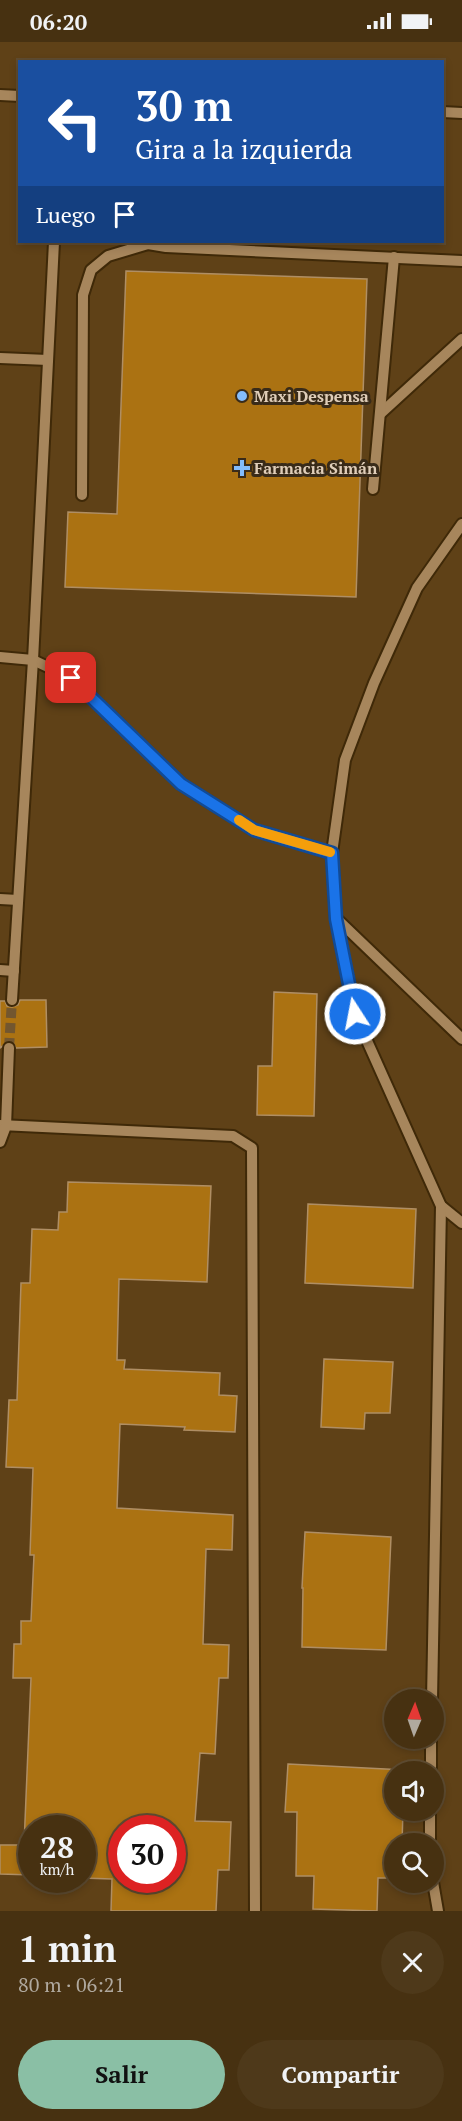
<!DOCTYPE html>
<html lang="es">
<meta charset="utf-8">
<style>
body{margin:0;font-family:"PT Serif",serif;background:#4e391a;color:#f1f3f6;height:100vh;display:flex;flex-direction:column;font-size:22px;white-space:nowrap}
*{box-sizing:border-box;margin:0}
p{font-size:20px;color:#b0a99f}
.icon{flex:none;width:33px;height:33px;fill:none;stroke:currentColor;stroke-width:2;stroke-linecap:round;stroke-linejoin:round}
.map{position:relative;height:1869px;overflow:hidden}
.panel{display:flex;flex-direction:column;background:#473111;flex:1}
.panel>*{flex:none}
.banner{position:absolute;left:18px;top:18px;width:426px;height:183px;border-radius:0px;box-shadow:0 3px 9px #0003,0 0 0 2px #5f4c31;background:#1a4fa0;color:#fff;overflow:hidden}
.needle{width:39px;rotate:2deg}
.controls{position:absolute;left:384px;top:1647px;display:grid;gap:12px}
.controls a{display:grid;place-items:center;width:60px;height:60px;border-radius:50%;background:#473111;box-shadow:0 3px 9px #0003,0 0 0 2px #5f4c31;font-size:30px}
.speed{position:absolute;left:18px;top:1773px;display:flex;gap:12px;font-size:30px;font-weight:700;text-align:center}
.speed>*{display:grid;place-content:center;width:78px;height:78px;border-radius:50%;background:#473111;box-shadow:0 3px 9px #0003,0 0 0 2px #5f4c31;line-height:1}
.speed small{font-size:15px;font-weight:400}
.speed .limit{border:9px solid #d22;background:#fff;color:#111}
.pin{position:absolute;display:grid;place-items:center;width:51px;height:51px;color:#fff;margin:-26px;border-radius:12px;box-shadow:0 3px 9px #0006}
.me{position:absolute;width:66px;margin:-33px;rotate:349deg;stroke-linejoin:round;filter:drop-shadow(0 0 4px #0008)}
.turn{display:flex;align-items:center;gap:21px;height:126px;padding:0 18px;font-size:27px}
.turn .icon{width:78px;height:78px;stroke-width:2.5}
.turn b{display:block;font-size:42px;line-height:51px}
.then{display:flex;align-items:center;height:57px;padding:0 18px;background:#0003;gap:12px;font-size:22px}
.round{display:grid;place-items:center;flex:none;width:63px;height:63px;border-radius:32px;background:#4e391a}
.summary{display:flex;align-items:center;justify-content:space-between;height:102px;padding:0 18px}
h1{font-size:36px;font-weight:600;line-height:45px}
.primary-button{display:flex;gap:12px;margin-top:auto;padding:12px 18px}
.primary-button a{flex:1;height:69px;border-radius:36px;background:#8abfa5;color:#111;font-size:24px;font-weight:600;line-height:69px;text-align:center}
.primary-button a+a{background:#4e391a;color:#f1f3f6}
.status{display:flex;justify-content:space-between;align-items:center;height:42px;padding:0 30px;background:#473111;direction:ltr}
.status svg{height:16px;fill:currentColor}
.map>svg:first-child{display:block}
.building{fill:#ab7212;stroke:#af8e64;stroke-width:1.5;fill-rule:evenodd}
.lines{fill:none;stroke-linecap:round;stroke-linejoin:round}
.minor-tunnel{stroke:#72562f;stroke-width:10;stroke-dasharray:10 5;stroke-linecap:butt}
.minor-casing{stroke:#3f2908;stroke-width:14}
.minor{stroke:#a7865c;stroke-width:10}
.route-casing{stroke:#114b97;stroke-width:15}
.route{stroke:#1a73e8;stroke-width:10}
.slow{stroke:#f59e0b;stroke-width:10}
.poi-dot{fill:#84bcfb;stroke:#392b19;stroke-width:2}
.labels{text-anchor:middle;stroke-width:6;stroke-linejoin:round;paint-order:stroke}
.poi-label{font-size:16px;font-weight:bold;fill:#e0ceb9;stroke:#392b19;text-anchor:start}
</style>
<div class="status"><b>06:20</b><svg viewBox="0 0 49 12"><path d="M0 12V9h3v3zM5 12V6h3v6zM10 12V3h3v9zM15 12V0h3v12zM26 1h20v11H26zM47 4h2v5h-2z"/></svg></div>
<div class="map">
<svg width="462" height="1869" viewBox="0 0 462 1869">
<rect width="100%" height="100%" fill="#5f4117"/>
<g class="building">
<path d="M 126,229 L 367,237 L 356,555 L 65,545 L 68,470 L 117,472 Z"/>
<path d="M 274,950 L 317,952 L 314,1074 L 257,1073 L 258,1024 L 272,1024 Z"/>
<path d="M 20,958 L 46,958 L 47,1005 L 16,1006 L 13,1000 L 9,999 L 0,1006 L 0,959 L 5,959 L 7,964 L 12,965 L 18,963 Z"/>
<path d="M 68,1140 L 211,1144 L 207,1240 L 119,1237 L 117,1318 L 125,1318 L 124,1327 L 220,1331 L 219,1353 L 237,1354 L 235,1390 L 184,1388 L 185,1385 L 120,1382 L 117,1466 L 233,1473 L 232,1508 L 206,1507 L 203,1602 L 229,1603 L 228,1636 L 219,1636 L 215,1712 L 200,1711 L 195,1779 L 231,1780 L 229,1828 L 218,1828 L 216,1869 L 111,1869 L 112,1837 L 82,1836 L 82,1786 L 32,1786 L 32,1833 L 0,1832 L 0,1803 L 24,1803 L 31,1636 L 13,1636 L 14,1602 L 21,1602 L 21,1579 L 31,1579 L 34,1513 L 30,1513 L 33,1426 L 6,1425 L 9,1358 L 17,1358 L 21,1241 L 30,1241 L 32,1187 L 58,1188 L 59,1170 L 67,1170 ZM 122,1786 L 172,1786 L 172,1838 L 122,1838 Z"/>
<path d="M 308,1162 L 416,1167 L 413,1246 L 305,1241 Z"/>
<path d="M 324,1317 L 393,1320 L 390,1371 L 365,1371 L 364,1387 L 321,1385 Z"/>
<path d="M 305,1490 L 391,1495 L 386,1608 L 302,1605 L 303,1546 L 302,1546 Z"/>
<path d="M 288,1722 L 405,1728 L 394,1730 L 394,1768 L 403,1768 L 402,1802 L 394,1802 L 394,1836 L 378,1836 L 377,1869 L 313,1867 L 314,1834 L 296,1834 L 297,1770 L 285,1770 Z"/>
</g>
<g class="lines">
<path class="minor-tunnel" d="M 9,1006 L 12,958"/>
<g class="minor-casing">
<g id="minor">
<path d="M 0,53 L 20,54"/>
<path d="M 442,70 L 462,71"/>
<path d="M 147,200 L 148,202 L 166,205 L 462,219"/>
<path d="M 0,316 L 48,318"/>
<path d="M 380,372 L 462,297"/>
<path d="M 373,447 L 394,215"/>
<path d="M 82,453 L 83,253 L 91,228 L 108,214 L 148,202"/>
<path d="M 0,615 L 33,618 L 71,636 L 181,742 L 254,788 L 332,811"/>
<path d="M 0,857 L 18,858"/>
<path d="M 337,877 L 462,997"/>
<path d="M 0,928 L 14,929"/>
<path d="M 12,958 L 33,618 L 54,200"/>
<path d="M 0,1083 L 233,1094 L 252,1106 L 255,1869"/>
<path d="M 0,1100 L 6,1084 L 9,1006"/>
<path d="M 441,1164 L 462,1181"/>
<path d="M 432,1658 L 441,1164 L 355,972 L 336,877 L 332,811 L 345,718 L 374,641 L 417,546 L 462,482"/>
<path d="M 431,1730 L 431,1696"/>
<path d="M 430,1768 L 430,1802"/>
<path d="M 433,1840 L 438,1869"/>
</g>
</g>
<use href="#minor" class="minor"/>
</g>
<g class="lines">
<g class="route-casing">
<path id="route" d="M 71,636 L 181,742 L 254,788 L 332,811 L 336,877 L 355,972"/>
</g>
<use href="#route" class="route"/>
<path class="slow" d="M 239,778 L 254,788 L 330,810"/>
</g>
<g class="poi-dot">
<circle cx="242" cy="354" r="6"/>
<path d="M239 417h6v6h6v6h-6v6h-6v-6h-6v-6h6z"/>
</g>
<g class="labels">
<g class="poi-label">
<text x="254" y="360">Maxi Despensa</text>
<text x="254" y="432">Farmacia Simán</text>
</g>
</g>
</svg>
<div class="controls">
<a><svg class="needle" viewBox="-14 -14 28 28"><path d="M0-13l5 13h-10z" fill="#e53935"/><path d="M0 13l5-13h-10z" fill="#b0a99f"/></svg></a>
<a><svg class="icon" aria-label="sound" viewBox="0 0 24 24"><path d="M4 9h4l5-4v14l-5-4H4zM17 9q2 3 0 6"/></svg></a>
<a><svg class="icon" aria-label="search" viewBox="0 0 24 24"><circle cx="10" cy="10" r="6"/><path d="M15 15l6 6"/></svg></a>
</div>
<div class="speed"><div>28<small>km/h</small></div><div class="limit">30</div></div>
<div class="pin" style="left:71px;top:636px;background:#d93025"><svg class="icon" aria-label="arrive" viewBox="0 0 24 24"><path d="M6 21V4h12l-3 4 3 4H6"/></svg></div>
<svg class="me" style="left:355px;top:972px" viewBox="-20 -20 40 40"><circle r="17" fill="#1a73e8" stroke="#fff" stroke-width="3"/><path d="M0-11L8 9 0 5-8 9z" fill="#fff"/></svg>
<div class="banner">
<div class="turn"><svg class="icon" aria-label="left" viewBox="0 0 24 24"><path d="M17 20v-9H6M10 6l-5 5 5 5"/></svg><div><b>30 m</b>Gira a la izquierda</div></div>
<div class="then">Luego<svg class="icon" aria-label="arrive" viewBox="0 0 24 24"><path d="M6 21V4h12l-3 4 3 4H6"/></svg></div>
</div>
</div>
<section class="panel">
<div class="summary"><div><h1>1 min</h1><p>80 m · 06:21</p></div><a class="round"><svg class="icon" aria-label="close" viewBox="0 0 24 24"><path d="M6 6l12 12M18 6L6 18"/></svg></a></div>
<div class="primary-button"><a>Salir</a><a>Compartir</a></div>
</section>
